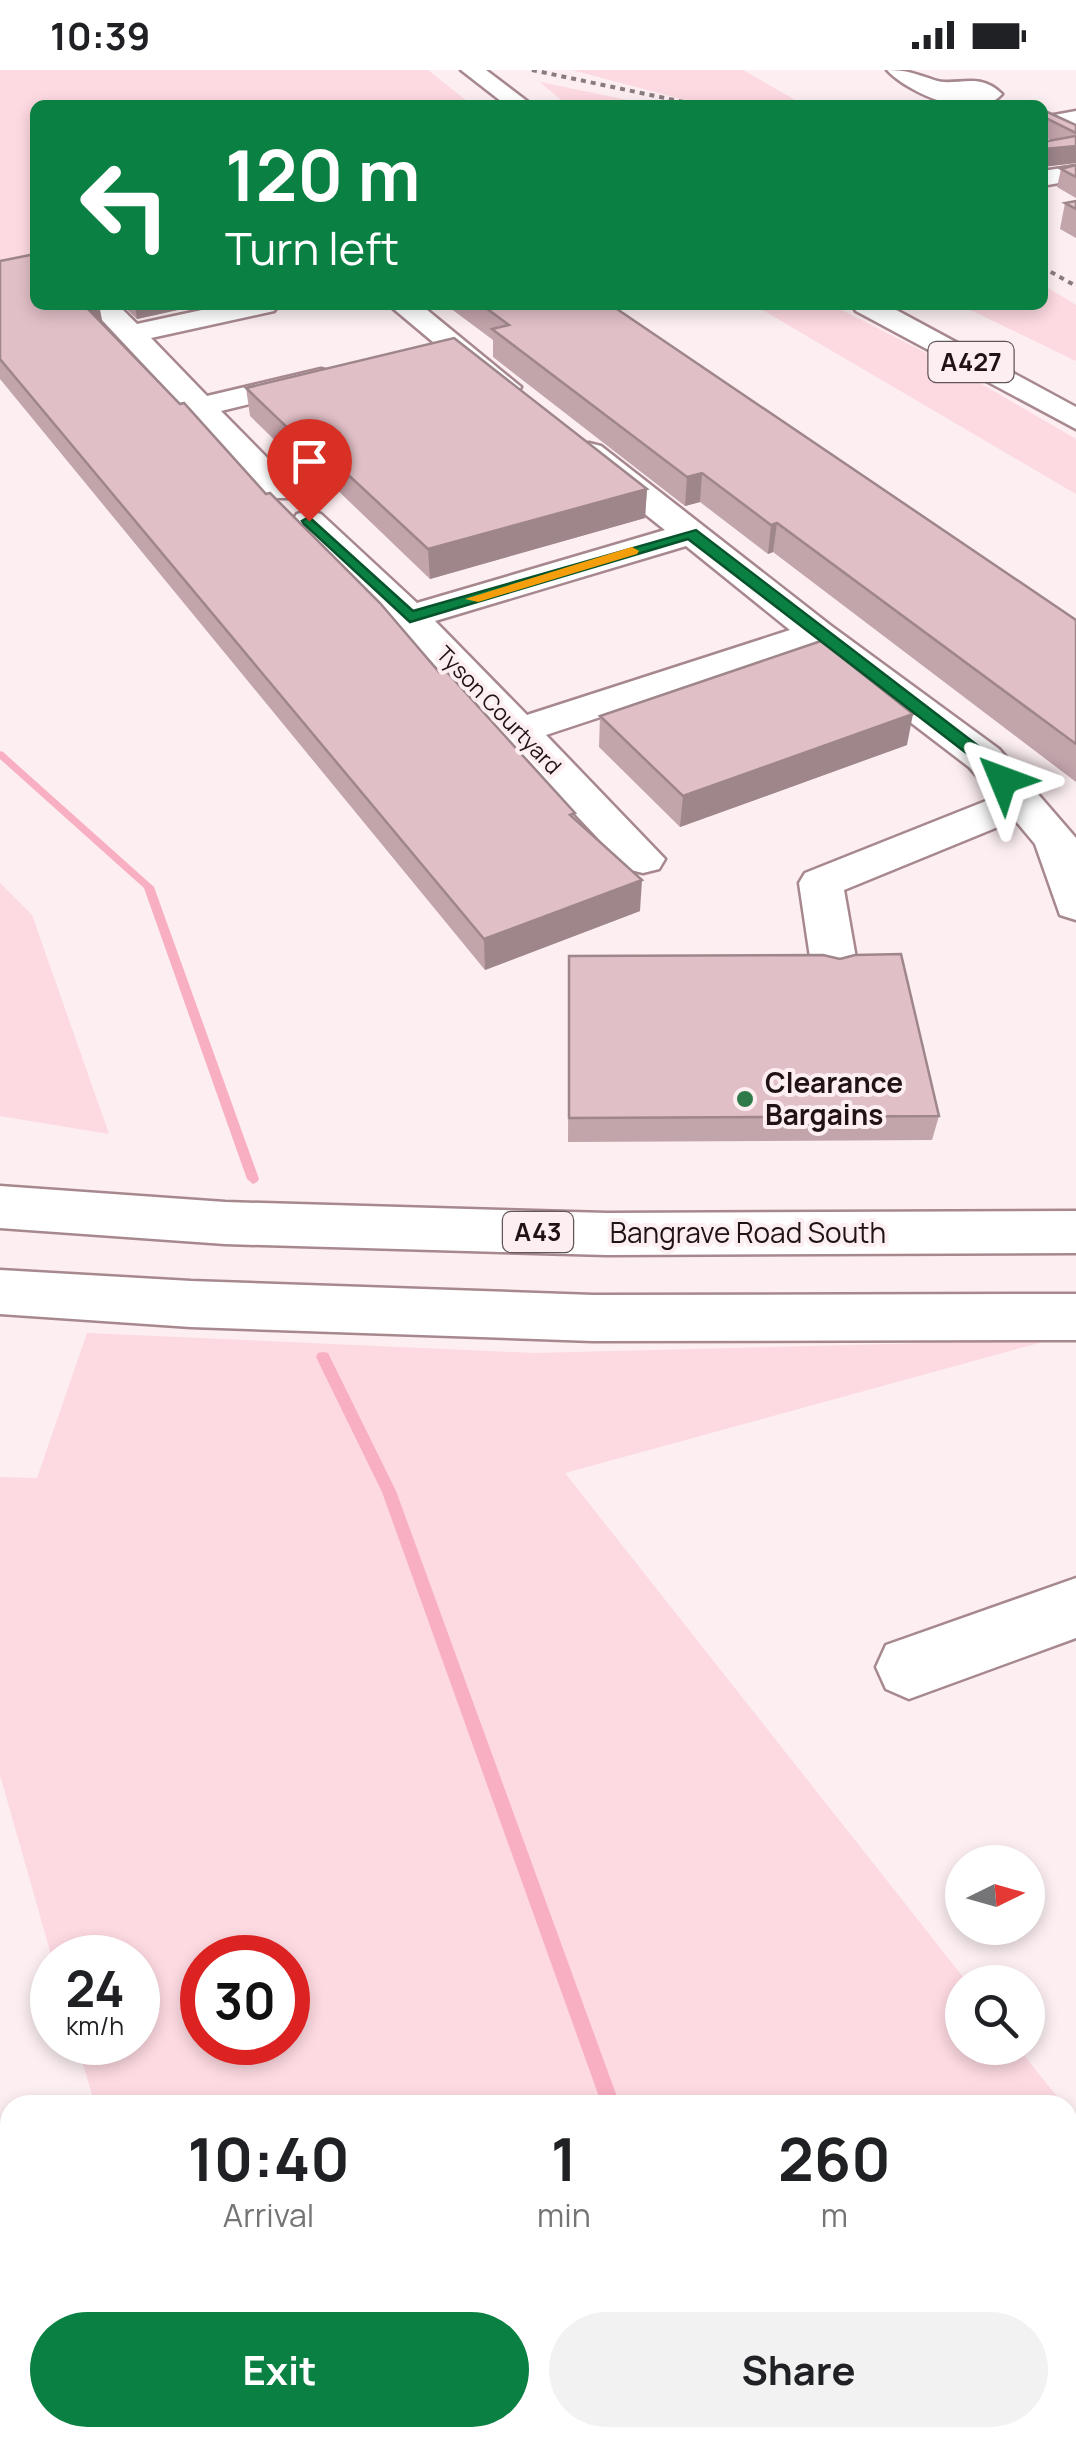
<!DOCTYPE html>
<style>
body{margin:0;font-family:Manrope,sans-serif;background:#f2f2f2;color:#202124;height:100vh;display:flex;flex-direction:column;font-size:38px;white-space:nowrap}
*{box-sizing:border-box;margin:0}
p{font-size:32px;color:#757577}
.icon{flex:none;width:55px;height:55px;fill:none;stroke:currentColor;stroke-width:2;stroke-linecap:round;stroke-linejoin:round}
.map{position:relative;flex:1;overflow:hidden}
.sheet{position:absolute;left:0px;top:2025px;width:1078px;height:352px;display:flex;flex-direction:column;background:#fff;border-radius:30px 30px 0 0;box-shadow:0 5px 15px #0003}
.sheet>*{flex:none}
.banner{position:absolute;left:30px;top:30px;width:1018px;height:210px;border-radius:15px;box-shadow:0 5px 15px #0003;background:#0b8043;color:#fff;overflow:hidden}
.needle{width:65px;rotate:85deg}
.tools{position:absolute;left:945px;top:1775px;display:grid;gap:20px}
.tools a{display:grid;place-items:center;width:100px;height:100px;border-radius:50%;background:#fff;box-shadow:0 5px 15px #0003;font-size:50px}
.speed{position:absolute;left:30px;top:1865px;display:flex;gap:20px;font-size:50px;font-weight:700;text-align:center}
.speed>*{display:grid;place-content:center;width:130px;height:130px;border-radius:50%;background:#fff;box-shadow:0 5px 15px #0003;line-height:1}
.speed small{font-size:25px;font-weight:400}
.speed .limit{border:15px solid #d22;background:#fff;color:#111}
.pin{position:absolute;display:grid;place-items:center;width:85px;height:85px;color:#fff;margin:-102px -42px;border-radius:50% 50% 50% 0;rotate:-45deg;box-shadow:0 0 10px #0007}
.pin .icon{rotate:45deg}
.me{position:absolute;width:110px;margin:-55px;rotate:314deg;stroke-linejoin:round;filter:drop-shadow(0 0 8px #0008)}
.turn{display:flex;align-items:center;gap:35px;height:210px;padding:0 30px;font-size:45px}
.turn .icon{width:130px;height:130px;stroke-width:2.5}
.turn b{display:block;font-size:70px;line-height:85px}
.eta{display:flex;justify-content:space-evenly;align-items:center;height:170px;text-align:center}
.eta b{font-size:60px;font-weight:700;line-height:70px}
.button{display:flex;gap:20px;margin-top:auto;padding:20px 30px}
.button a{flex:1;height:115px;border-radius:60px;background:#0b8043;color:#fff;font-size:40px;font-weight:700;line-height:115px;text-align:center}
.button a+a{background:#f2f2f2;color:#202124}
.status{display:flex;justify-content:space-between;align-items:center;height:70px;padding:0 50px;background:#fff;direction:ltr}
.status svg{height:28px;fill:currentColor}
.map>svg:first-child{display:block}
.green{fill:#fdd9e1;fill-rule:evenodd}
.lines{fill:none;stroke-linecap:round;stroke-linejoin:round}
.stream{fill:#f8afc2;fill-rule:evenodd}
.minor-casing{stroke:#a7888f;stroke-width:5}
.highway-casing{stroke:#a7888f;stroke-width:5}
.minor{fill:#fff;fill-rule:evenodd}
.highway{fill:#fff;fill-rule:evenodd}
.rail{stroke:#897c7f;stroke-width:4;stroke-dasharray:5 5;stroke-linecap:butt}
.wall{fill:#c2a4ab}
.shaded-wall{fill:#9e868b}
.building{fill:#e1bfc7;stroke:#9e868b;stroke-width:2.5}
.route{fill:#0b8043;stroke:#07532c;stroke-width:2.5}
.slow{fill:#f59e0b}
.poi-dot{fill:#2e7a49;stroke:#fceef1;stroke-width:4}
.labels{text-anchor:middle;stroke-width:8;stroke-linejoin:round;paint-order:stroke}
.far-street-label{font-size:22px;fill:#1f1316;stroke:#fceef1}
.shield{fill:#fceef1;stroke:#615558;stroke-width:2.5}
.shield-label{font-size:25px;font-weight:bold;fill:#1f1316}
.poi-label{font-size:28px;font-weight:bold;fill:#1f1316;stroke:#fceef1;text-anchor:start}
.street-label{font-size:28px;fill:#1f1316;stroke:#fceef1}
</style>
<div class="status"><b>10:39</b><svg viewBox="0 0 49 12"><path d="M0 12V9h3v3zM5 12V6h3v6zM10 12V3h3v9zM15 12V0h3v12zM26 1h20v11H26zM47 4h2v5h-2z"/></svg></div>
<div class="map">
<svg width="1076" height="2376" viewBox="0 0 1076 2376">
<rect width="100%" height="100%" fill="#fceef1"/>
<g class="green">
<path d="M 0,0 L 428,0 L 472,35 L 35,35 L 35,186 L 0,192 Z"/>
<path d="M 572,0 L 743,0 L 804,35 L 704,35 Z"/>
<path d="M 540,12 L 652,35 L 567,35 Z"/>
<path d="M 1043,215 L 1076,235 L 1076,291 L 960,235 L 1042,235 Z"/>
<path d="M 754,235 L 832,235 L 942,291 L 1076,369 L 1076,424 Z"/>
<path d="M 0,813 L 32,845 L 109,1064 L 0,1046 Z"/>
<path d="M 87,1263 L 534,1283 L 1050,1270 L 565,1403 L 967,1912 L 962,1912 L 962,1978 L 1018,1978 L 1064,2035 L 95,2035 L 77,1973 L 138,1972 L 138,1888 L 52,1888 L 0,1705 L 0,1407 L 37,1408 ZM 202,1888 L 288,1888 L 288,1972 L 202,1972 Z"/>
<path d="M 1068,2040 L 1076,2051 L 1076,2376 L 193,2376 L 191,2368 L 1068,2368 Z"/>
</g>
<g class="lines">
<g class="stream">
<path d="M 0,681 L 3,682 L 154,817 L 259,1109 L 257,1112 L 253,1114 L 247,1109 L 144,818 L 0,689 Z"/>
<path d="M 323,1282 L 328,1283 L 396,1421 L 620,2035 L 602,2035 L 382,1422 L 316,1287 L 318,1283 Z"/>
<path d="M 875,2368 L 898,2368 L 902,2376 L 879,2376 Z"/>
</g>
<g class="minor-casing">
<g id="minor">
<path d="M 887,0 C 907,0 916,4 934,10 C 955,18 978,0 1002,24 C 977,53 909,24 887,0 Z"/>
<path d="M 1076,41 L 1076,55 L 1042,57 L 1043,47 Z"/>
<path d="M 1076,96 L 1076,110 L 1042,116 L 1042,101 Z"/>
<path d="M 88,235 L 118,235 L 137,254 L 225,235 L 278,235 L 274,241 L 151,268 L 207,326 L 321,299 L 332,302 L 336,308 L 332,314 L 221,341 L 293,414 L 298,421 L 293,428 L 269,428 Z"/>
<path d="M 389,235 L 421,235 L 521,317 L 517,324 L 495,324 Z"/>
<path d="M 589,373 L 601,376 L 830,555 L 999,679 L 1076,768 L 1076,850 L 1060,845 L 1035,774 L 1015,750 L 844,820 L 857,894 L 851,905 L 834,910 L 817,905 L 811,894 L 799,813 L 805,803 L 996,727 L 969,697 L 812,577 L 546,665 L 665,789 L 659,799 L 643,803 L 627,799 L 397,555 L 292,451 L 297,444 L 309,441 L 321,444 L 417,533 L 665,460 L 577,390 L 573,383 L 577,376 ZM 686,476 L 790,560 L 527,645 L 435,551 Z"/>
<path d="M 1076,1508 L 1076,1568 L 909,1629 L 886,1619 L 876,1597 L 886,1575 Z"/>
</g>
</g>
<g class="highway-casing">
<g id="highway">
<path d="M 461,0 L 486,0 L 532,35 L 506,35 Z"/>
<path d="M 852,235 L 887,235 L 1076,337 L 1076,359 L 856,241 Z"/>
<path d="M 0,1116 L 225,1132 L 607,1143 L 1076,1141 L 1076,1183 L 607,1185 L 225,1174 L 0,1158 Z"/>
<path d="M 0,1200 L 191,1211 L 593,1225 L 1076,1224 L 1076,1270 L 593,1271 L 191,1257 L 0,1244 Z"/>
</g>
</g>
<use href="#minor" class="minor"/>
<use href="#highway" class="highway"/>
<g class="rail">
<path d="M 532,0 L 698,35"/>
<path d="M 1042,197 L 1076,216"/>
</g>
</g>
<g class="wall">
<path d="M 1042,40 L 1076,55 L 1076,93 L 1042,97 L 1051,70 L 1042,66 Z"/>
<path d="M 1076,95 L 1076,128 L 1057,117 L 1061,99 Z"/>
<path d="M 1076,131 L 1076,168 L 1060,159 L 1065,133 Z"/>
<path d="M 0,191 L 35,235 L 99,235 L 103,254 L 439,602 L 575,749 L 640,841 L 485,900 L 0,309 Z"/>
<path d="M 122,235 L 200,235 L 137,249 Z"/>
<path d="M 446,235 L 611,235 L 1076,550 L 1076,712 L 773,482 L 768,484 L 700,432 L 685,436 L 493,287 L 493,270 Z"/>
<path d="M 246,318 L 647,419 L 645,448 L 430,509 L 330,413 L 321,415 L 250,346 Z"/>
<path d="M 600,646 L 907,675 L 680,757 L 599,677 Z"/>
<path d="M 569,886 L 939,1046 L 932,1070 L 568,1072 Z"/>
</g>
<g class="shaded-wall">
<path d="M 1076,76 L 1076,93 L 1042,97 L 1042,88 L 1045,79 Z"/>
<path d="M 82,235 L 99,235 L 103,257 Z"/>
<path d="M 135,235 L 200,235 L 137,249 Z"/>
<path d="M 326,384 L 330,413 L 321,415 L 317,386 Z"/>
<path d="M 702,403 L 700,432 L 685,436 L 687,407 Z"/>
<path d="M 647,419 L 645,448 L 430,509 L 428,479 Z"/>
<path d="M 777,453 L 773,482 L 768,484 L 771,455 Z"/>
<path d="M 913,644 L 907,675 L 680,757 L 683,726 Z"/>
<path d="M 642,810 L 640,841 L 485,900 L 484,869 Z"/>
</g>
<g class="building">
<path d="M 1043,40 L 1076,55 L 1076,63 L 1042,46 Z"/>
<path d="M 1076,66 L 1076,76 L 1045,79 L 1042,88 L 1042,72 Z"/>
<path d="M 1076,95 L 1076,107 L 1061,99 Z"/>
<path d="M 1076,131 L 1076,139 L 1065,133 Z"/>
<path d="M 35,184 L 35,235 L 84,235 L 180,334 L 184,333 L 266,424 L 270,423 L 380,533 L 439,602 L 445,600 L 575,743 L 570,745 L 642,810 L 484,869 L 0,289 L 0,191 Z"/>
<path d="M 482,235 L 611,235 L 1076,550 L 1076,674 L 777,453 L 771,455 L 702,403 L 687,407 L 492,259 L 509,255 Z"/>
<path d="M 454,268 L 647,419 L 428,479 L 326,384 L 317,386 L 246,318 Z"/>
<path d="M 821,571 L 913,644 L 683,726 L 600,646 Z"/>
<path d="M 901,884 L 939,1046 L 569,1048 L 569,886 L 823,885 L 840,889 L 855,885 Z"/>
</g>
<path class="route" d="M 309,447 L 413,541 L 696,460 L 990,685 L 1012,710 L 997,714 L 978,692 L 688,469 L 410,552 L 304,454 L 302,451 Z"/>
<path class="slow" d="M 632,477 L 639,481 L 637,484 L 478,532 L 465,529 Z"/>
<circle class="poi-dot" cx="745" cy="1029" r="10"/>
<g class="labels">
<g class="far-street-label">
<text transform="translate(499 640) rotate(46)" y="8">Tyson Courtyard</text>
</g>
<g class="shield">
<rect x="928.5" y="272" width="85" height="40" rx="8"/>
<rect x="503" y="1142" width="70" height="40" rx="8"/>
</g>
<g class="shield-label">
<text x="971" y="301">A427</text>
<text x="538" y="1171">A43</text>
</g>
<g class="poi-label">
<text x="765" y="1023">Clearance<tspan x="765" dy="32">Bargains</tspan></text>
</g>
<g class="street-label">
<text x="748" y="1173">Bangrave Road South</text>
</g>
</g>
</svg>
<div class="tools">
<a><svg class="needle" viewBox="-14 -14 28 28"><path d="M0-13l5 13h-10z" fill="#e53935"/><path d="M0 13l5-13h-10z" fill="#757577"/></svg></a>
<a><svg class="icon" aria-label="search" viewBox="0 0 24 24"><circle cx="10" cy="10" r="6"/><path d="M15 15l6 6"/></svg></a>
</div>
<div class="speed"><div>24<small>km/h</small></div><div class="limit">30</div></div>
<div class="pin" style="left:309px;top:451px;background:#d93025"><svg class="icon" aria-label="arrive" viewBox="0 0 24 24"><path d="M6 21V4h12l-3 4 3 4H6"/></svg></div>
<svg class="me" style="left:1003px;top:710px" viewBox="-20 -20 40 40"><path d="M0-17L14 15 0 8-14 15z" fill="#0b8043" stroke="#fff" stroke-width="4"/></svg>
<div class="banner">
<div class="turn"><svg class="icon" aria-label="left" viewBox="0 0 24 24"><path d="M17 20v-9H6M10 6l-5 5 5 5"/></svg><div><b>120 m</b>Turn left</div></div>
</div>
<section class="sheet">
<div class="eta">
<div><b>10:40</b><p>Arrival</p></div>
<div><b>1</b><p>min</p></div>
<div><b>260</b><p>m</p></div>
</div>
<div class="button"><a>Exit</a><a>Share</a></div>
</section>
</div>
